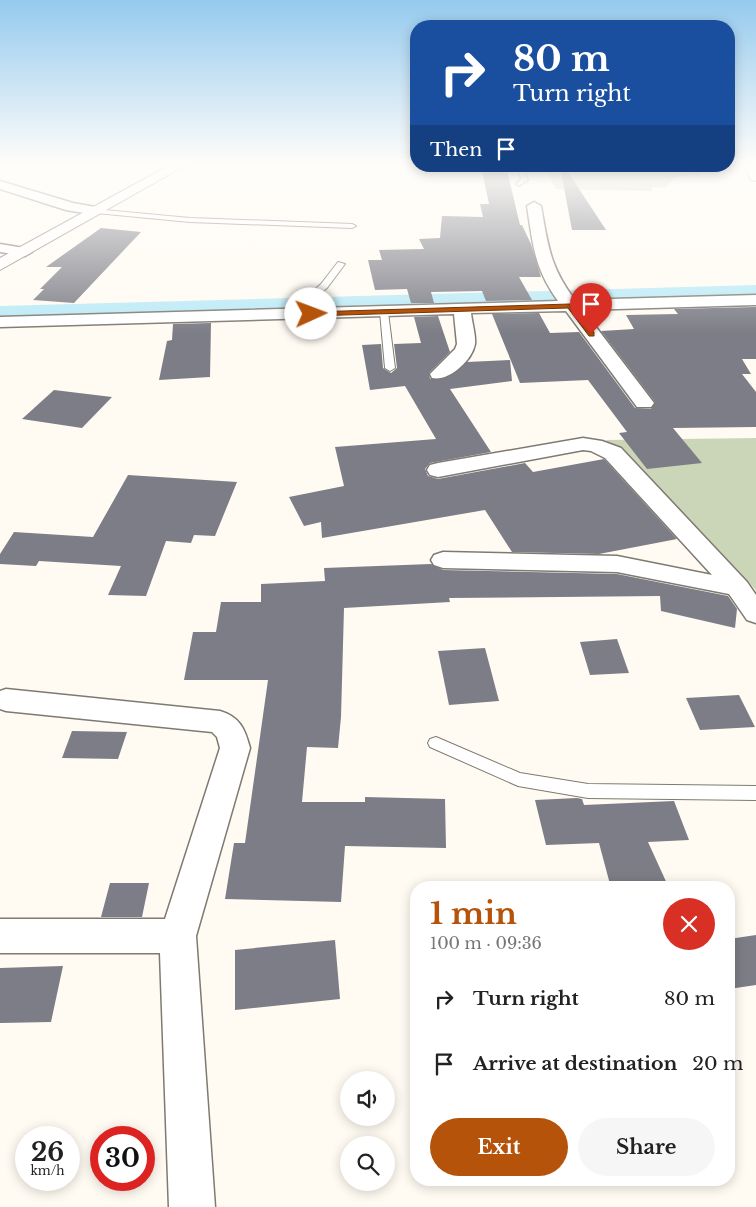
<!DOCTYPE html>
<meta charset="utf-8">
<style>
body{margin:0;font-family:"Libre Baskerville",serif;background:#f6f6f6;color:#222;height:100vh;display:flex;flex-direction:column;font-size:19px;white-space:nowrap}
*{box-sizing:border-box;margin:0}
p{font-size:16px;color:#767676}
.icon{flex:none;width:28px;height:28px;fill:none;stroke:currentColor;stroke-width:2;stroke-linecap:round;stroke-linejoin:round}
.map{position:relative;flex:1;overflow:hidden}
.drawer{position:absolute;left:410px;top:881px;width:325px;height:305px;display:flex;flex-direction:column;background:#fff;border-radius:20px;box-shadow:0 2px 12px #0003}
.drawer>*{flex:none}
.top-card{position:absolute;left:410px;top:20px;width:325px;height:152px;border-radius:20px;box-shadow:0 2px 12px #0003;background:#1a4fa0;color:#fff;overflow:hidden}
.tools{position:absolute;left:340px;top:1071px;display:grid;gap:10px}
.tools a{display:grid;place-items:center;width:55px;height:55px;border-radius:50%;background:#fff;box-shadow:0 2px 12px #0003;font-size:25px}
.speed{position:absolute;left:15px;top:1126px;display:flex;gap:10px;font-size:25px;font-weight:700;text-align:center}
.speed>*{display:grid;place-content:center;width:65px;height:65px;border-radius:50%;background:#fff;box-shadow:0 2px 12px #0003;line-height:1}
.speed small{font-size:12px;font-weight:400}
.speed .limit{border:8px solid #d22;background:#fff;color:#111}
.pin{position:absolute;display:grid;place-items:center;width:42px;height:42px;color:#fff;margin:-51px -21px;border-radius:50% 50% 50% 0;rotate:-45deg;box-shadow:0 0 5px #0007}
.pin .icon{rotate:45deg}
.me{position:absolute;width:55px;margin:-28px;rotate:88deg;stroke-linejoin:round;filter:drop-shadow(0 0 4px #0008)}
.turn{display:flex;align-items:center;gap:18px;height:105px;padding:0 20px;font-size:22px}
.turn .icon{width:65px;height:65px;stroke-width:2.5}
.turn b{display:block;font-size:35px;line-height:42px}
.then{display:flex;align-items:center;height:48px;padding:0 20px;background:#0003;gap:10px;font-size:19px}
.round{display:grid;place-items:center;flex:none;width:52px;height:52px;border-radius:26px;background:#f6f6f6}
.summary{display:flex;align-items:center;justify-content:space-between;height:85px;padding:0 20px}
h1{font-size:30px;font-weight:800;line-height:38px;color:#b45309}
.action{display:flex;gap:10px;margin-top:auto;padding:10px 20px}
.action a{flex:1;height:58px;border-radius:30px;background:#b45309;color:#fff;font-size:20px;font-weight:800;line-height:58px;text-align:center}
.action a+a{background:#f6f6f6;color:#222}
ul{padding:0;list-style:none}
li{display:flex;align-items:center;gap:15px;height:65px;padding:0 20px}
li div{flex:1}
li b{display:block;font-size:19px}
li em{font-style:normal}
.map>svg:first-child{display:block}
.green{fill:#cbd5b8}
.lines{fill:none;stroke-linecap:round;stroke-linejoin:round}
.canal{fill:#baeaf7;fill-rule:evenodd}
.building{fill:#7c7d86}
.lane-casing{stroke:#7e7a72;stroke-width:2}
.street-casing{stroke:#7e7a72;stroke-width:3}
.secondary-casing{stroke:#7e7a72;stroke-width:2}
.lane{fill:#fff;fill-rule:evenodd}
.street{fill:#fff;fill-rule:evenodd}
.secondary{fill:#fff;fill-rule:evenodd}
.route{fill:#b45309;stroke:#753606}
</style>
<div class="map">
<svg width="756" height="1207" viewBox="0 0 756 1207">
<rect width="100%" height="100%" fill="#fffbf3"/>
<g class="green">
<path d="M 736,165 L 739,167 L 696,167 L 700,175 L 675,177 L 665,188 L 653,187 L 651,191 L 556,189 L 545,166 Z"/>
<path d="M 756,438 L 756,590 L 606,440 Z"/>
</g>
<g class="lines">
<path class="canal" d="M 756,285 L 756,297 L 0,320 L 0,306 Z"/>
</g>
<g class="building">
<path d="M 481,166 L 506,166 L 520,225 L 522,225 L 531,244 L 541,277 L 519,277 L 532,300 L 486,301 L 482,291 L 431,292 L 434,303 L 411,303 L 407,289 L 375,290 L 368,260 L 382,260 L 379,250 L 424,249 L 419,239 L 440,238 L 442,216 L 483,217 L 480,204 L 489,204 Z"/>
<path d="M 560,166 L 564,166 L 606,230 L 572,230 Z"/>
<path d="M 101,228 L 141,232 L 74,303 L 33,300 L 44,289 L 40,289 L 62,267 L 46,267 Z"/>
<path d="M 756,307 L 756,359 L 742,359 L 751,374 L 742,374 L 756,392 L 756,427 L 673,428 L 702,463 L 647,469 L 619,433 L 627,432 L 588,380 L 520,383 L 492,314 L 539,313 L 550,333 L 579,332 L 635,408 L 651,409 L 655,402 L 601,331 L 634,329 L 626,315 L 678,314 L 674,309 Z"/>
<path d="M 438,316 L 450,352 L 429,373 L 430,379 L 446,378 L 467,362 L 510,360 L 512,381 L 450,389 L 491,452 L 430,463 L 425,469 L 428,476 L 438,479 L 525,463 L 533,472 L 604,459 L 677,539 L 599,554 L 512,552 L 485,510 L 322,538 L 321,522 L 304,526 L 289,497 L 344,486 L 335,447 L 436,439 L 405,386 L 370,390 L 362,345 L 381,344 L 383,368 L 391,373 L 397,368 L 394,344 L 421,343 L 414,317 Z"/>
<path d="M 211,323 L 210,377 L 159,380 L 167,341 L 172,340 L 173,324 Z"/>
<path d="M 54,390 L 112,397 L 82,428 L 22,419 Z"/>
<path d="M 128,475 L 237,482 L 215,536 L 194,535 L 191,543 L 166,541 L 146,596 L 108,595 L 121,566 L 39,561 L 36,566 L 0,564 L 0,554 L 14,532 L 93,537 Z"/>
<path d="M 431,564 L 443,570 L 617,574 L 728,596 L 737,609 L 735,628 L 661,611 L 660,596 L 449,598 L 450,602 L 344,608 L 341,717 L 338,748 L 307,747 L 302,802 L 365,802 L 365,797 L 445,799 L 446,848 L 345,846 L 341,902 L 225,899 L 234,843 L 245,843 L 268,680 L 184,680 L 193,632 L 216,632 L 221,602 L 261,602 L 261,584 L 325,581 L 324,568 Z"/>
<path d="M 617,639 L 629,673 L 590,675 L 580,642 Z"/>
<path d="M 485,648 L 499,701 L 449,705 L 438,651 Z"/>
<path d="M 739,695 L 755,727 L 700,730 L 686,698 Z"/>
<path d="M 72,731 L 127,732 L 118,759 L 62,758 Z"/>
<path d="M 577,798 L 582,799 L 584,805 L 674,801 L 689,840 L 648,842 L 669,888 L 611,888 L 599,843 L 546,845 L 535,800 Z"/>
<path d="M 110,883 L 149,883 L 142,917 L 101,917 Z"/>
<path d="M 756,935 L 756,985 L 729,989 L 729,939 Z"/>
<path d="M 335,940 L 340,999 L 235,1010 L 235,950 Z"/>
<path d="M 63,966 L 51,1022 L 0,1023 L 0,968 Z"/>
</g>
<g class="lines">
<g class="lane-casing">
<g id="lane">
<path d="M 517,166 L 523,166 L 528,180 L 519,186 L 516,184 L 521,179 Z"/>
<path d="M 93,209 L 190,218 L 352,224 L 356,226 L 352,228 L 190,222 L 96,213 L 93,213 Z"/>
<path d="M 338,262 L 345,264 L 327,288 L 312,300 L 315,314 L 308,316 L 304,299 L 321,284 Z"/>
<path d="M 384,309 L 388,312 L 395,368 L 390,371 L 385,368 L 380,312 Z"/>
<path d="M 436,737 L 520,773 L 588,784 L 756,786 L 756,800 L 588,798 L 518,786 L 430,747 L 428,743 L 430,739 Z"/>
</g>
</g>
<g class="street-casing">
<g id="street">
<path d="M 0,181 L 73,203 L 101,208 L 103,211 L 96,215 L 66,210 L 0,189 Z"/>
<path d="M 534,202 L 541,206 C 548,246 550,267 575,300 L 756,295 L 756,305 L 583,310 L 654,403 L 651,407 L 637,407 L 566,311 L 471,313 C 472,323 476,335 475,344 C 472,361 448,382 432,378 L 430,374 L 455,349 L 457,344 L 454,314 L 0,327 L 0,317 L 558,301 C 534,268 533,245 527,206 Z"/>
<path d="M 0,244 L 30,249 L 32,252 L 25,256 L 0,252 Z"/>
<path d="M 583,438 L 602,441 L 621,448 L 747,582 L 756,595 L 756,623 L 747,620 L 729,594 L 617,572 L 443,568 L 434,565 L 431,560 L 434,555 L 443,552 L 617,556 L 712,575 L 605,458 L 591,451 L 583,450 L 438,477 L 430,475 L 427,470 L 430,465 L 438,463 Z"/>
<path d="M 6,689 L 220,711 C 240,717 245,729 250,748 L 196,936 L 215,1207 L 169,1207 L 160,953 L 0,953 L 0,919 L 165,919 L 220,748 L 217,737 L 212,732 L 6,711 L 0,709 L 0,691 Z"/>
</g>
</g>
<g class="secondary-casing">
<g id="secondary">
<path d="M 170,165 L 186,165 L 0,270 L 0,258 Z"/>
<path d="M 743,165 L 756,165 L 756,181 L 751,180 Z"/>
</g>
</g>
<use href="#lane" class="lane"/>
<use href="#street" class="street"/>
<use href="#secondary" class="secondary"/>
</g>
<linearGradient id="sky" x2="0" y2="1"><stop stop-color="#95caee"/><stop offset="0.49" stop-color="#fffdfa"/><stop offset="1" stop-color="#fffdfa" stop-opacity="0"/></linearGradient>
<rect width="756" height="334" fill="url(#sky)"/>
<path class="route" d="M 570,304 L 594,332 L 594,336 L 589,336 L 568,308 L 311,316 L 307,314 L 311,312 Z"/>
</svg>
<div class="tools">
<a><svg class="icon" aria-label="sound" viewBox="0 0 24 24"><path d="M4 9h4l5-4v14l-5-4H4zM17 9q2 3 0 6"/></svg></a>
<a><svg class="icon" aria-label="search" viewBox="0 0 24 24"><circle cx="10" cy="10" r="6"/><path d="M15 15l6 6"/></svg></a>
</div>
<div class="speed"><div>26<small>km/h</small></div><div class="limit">30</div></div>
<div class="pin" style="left:591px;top:334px;background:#d93025"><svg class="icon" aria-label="arrive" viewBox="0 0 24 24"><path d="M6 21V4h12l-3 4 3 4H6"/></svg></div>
<svg class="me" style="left:311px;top:314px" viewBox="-20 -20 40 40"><circle r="19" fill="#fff"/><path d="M0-13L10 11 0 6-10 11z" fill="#b45309"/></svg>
<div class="top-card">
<div class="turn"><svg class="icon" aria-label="right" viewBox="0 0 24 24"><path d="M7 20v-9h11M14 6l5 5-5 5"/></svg><div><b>80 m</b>Turn right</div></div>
<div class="then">Then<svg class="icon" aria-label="arrive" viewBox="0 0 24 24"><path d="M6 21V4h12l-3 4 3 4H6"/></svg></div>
</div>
<section class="drawer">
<div class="summary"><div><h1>1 min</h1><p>100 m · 09:36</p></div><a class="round" style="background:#d93025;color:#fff"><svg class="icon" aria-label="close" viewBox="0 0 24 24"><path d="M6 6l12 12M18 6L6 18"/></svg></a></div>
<ul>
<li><svg class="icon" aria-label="right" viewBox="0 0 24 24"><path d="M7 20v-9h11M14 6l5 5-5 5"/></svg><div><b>Turn right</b></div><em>80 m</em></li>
<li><svg class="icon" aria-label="arrive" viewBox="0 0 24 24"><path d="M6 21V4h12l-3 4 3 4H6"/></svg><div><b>Arrive at destination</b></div><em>20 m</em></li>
</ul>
<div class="action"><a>Exit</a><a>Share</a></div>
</section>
</div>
